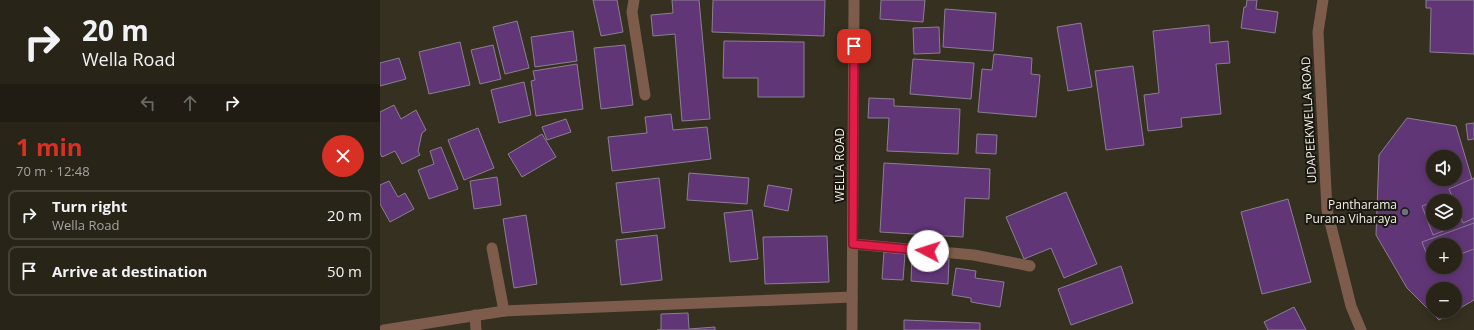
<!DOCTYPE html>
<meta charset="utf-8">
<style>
body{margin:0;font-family:"Open Sans",sans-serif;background:#343025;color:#f1f3f6;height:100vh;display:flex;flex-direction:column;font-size:15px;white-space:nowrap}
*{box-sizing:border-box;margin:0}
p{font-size:13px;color:#a5a4a2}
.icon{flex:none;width:22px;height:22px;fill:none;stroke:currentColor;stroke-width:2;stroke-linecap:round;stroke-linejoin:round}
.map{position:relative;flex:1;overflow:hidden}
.details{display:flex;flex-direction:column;background:#282418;width:380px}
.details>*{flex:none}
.hud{background:#282418;color:#f1f3f6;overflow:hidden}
.buttons{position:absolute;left:1046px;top:150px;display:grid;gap:8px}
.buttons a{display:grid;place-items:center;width:36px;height:36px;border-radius:50%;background:#282418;box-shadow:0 2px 10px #0003,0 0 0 1px #444137;font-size:20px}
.pin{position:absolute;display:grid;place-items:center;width:34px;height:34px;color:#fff;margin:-17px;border-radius:8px;box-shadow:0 2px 6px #0006}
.me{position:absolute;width:44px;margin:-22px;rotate:275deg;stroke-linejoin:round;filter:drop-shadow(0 0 3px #0008)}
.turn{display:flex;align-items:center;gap:14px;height:84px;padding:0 16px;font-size:18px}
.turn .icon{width:52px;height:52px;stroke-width:2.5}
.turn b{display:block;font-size:28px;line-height:34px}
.lanes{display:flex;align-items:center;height:38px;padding:0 16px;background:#0003;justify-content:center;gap:20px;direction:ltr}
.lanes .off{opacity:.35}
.round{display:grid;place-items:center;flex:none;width:42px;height:42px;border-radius:21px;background:#343025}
.overview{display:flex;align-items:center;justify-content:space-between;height:68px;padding:0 16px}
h1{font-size:24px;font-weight:700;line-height:30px;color:#d93025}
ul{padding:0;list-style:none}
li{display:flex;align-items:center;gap:12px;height:50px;margin:0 8px 6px;padding:0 8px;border:2px solid #444137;border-radius:8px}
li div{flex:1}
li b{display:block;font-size:15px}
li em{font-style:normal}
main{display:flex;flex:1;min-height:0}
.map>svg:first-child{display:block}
.building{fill:#613677;stroke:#8a7f91;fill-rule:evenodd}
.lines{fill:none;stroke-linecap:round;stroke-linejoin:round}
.minor{stroke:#7d5c4b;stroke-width:11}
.route-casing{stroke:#92132f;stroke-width:10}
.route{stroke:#e11d48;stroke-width:7}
.worship-dot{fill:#6b7280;stroke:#1a1811;stroke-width:1.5}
.labels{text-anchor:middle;stroke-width:4;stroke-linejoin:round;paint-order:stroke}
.street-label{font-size:12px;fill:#f5f3e8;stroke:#1a1811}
.poi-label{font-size:12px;fill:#f5f3e8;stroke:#1a1811;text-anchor:end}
</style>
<main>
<section class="details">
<div class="hud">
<div class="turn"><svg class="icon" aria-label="right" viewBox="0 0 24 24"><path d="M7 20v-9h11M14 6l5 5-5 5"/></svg><div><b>20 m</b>Wella Road</div></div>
<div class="lanes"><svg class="icon off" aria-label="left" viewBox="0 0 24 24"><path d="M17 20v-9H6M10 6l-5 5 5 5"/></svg><svg class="icon off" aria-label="ahead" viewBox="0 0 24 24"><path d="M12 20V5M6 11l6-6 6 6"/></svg><svg class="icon" aria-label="right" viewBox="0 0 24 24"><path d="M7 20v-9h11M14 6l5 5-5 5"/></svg></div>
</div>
<div class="overview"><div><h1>1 min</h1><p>70 m · 12:48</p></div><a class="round" style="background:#d93025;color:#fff"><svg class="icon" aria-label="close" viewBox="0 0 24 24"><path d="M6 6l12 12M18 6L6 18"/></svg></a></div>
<ul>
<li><svg class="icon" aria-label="right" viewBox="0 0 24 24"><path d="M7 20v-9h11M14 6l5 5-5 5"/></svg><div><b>Turn right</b><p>Wella Road</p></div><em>20 m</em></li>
<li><svg class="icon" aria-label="arrive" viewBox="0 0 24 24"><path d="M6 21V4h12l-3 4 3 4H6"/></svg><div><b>Arrive at destination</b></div><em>50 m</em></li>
</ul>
</section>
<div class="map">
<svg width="1094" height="330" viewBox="0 0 1094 330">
<rect width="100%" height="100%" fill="#353020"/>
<g class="building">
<path d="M 213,0 L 237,0 L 243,32 L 221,36 Z"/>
<path d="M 292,0 L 319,0 L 330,119 L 302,121 L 295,34 L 273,36 L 271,15 L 293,13 Z"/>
<path d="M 333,0 L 445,0 L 444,36 L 332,32 Z"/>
<path d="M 501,0 L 545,0 L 543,22 L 500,19 Z"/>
<path d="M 867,0 L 877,0 L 876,9 L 898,12 L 895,33 L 861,28 L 864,7 L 866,7 Z"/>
<path d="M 1046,0 L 1094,0 L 1094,54 L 1050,52 L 1051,8 L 1046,8 Z"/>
<path d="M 565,9 L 616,13 L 613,51 L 563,47 Z"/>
<path d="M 137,21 L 149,68 L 125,74 L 113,27 Z"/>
<path d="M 701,23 L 712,87 L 688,91 L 677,27 Z"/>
<path d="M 829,25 L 830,43 L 848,41 L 850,63 L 836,64 L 841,114 L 801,118 L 802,127 L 768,131 L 764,95 L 779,93 L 773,31 Z"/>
<path d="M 559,27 L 560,53 L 534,54 L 533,28 Z"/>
<path d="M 193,31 L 197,61 L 155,67 L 151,37 Z"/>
<path d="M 344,41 L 424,42 L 424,97 L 378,97 L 378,78 L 343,78 Z"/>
<path d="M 80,42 L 90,85 L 49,94 L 39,52 Z"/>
<path d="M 113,45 L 121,79 L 100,84 L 91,50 Z"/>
<path d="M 245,45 L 253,105 L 221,109 L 214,48 Z"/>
<path d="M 614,54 L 652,58 L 651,74 L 660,75 L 656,117 L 598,112 L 602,69 L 612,70 Z"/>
<path d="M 19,58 L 26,79 L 0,86 L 0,63 Z"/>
<path d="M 533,59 L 594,63 L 591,99 L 530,94 Z"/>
<path d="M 197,64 L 203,109 L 156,116 L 151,81 L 155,80 L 153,71 Z"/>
<path d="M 753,66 L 764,145 L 726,150 L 715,71 Z"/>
<path d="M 144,82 L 151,115 L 119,123 L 111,90 Z"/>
<path d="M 489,98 L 514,99 L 514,106 L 580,109 L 578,154 L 507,151 L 509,118 L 488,118 Z"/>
<path d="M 14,105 L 21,119 L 36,110 L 46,130 L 42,133 L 38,151 L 40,155 L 22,164 L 15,151 L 2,157 L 0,153 L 0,112 Z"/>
<path d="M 291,114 L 293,130 L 327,127 L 331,159 L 232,171 L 228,137 L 267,133 L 265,117 Z"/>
<path d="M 1027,118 L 1076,126 L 1094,186 L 1094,300 L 1075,311 L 1075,289 L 1053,289 L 1053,311 L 1075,311 L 1059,320 L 1027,288 L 996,235 L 999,155 ZM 1053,157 L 1075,157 L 1075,179 L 1053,179 ZM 1053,201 L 1075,201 L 1075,223 L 1053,223 ZM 1053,245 L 1075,245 L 1075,267 L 1053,267 Z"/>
<path d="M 186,119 L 191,132 L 167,140 L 162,127 Z"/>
<path d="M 1094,123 L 1094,139 L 1088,140 L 1086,124 Z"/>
<path d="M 98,128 L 114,168 L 84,180 L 68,140 Z"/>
<path d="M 162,134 L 176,157 L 142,177 L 128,154 Z"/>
<path d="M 597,134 L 617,135 L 616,154 L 596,153 Z"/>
<path d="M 61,147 L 78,189 L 49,199 L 38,170 L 54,164 L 50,151 Z"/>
<path d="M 504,163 L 610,169 L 609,199 L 585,198 L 583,237 L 500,232 Z"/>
<path d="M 309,173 L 369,178 L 367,204 L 307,200 Z"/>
<path d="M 117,177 L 121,205 L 94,209 L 90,181 Z"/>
<path d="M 279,178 L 285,228 L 242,233 L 236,183 Z"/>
<path d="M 1094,178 L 1094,218 L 1083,223 L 1069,189 Z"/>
<path d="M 9,181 L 18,197 L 25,193 L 34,209 L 10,222 L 0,204 L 0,185 Z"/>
<path d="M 388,185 L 412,189 L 408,211 L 384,206 Z"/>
<path d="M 686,192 L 717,264 L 684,278 L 671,248 L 644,259 L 626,217 Z"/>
<path d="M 1065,197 L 1066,201 L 1055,201 Z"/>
<path d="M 908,199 L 931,282 L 882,294 L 861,212 Z"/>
<path d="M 1053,202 L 1053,223 L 1075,223 L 1076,226 L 1053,235 L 1042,206 Z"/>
<path d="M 372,210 L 378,259 L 350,262 L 344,213 Z"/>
<path d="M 146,215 L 157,284 L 134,288 L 123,219 Z"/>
<path d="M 1094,223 L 1094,249 L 1075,256 L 1075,245 L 1053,245 L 1053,264 L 1051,265 L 1042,242 Z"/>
<path d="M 277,235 L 282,280 L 241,285 L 236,240 Z"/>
<path d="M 447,236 L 449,282 L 385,284 L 383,237 Z"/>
<path d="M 504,252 L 525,254 L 523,280 L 502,279 Z"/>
<path d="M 532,256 L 569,259 L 568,284 L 531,281 Z"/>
<path d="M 741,266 L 753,303 L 691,325 L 678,289 Z"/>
<path d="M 576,268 L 596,271 L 595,278 L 624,282 L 620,307 L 591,302 L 591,298 L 572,295 Z"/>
<path d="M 914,307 L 926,330 L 888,330 L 884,322 Z"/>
<path d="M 308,313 L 309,329 L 335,327 L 335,330 L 277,330 L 281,330 L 281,314 Z"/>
<path d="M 524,320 L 600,323 L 600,330 L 524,330 Z"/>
</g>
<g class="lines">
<g class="minor">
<path d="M 254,0 L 252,12 L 265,95"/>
<path d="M 943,0 L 938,32 L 947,210 L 971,306 L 981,330"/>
<path d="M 473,244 L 594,255 L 650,266"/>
<path d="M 112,248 L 124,311"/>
<path d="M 95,315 L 96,330"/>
<path d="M 4,330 L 124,311 L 472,297"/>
<path d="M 472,330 L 474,0"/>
</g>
</g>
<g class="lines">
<g class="route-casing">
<path id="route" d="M 474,46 L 473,244 L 548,251"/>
</g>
<use href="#route" class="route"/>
</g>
<circle class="worship-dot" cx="1025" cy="212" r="4"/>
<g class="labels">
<g class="street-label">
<text transform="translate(929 120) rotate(-93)" y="4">UDAPEEKWELLA ROAD</text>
<text transform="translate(460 165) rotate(-90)" y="4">WELLA ROAD</text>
</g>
<g class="poi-label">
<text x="1017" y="209">Pantharama<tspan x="1017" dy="14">Purana Viharaya</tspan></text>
</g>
</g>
</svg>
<div class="buttons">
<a><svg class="icon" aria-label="sound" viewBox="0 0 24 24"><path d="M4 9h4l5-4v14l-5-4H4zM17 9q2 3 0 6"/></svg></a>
<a><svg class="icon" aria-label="layers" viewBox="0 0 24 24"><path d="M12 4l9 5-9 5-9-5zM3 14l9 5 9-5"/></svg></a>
<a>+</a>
<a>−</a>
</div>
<div class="pin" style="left:474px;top:46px;background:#d93025"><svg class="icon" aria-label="arrive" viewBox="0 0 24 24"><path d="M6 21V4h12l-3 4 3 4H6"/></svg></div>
<svg class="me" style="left:548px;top:251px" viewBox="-20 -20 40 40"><circle r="19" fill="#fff"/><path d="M0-13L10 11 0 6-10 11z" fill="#e11d48"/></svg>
</div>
</main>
